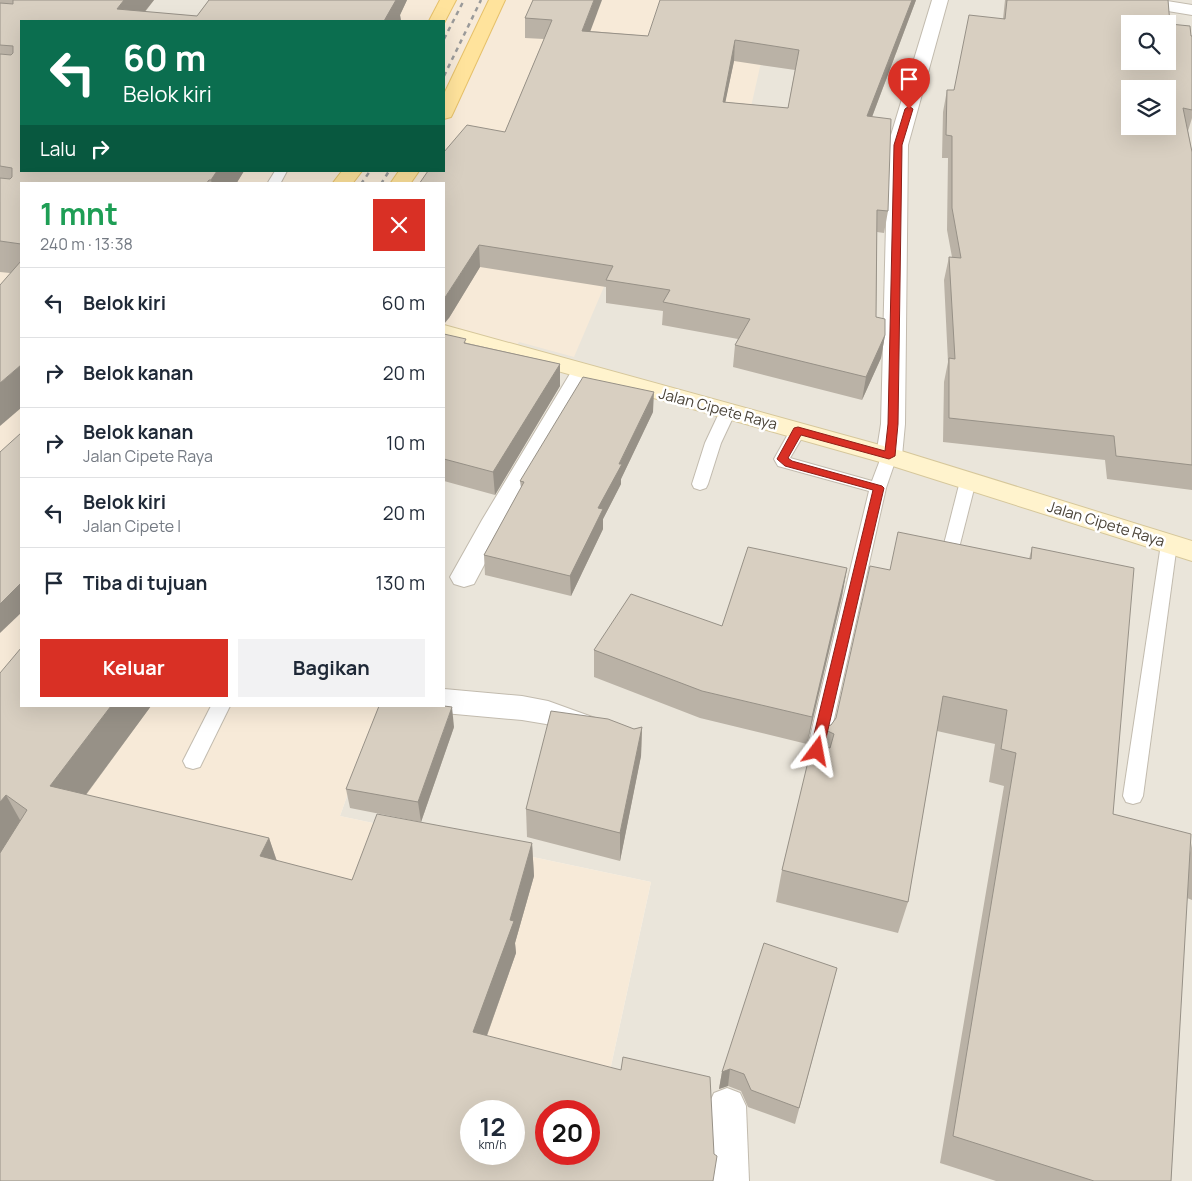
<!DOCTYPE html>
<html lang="id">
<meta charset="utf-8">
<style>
body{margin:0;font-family:Manrope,sans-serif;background:#f2f2f3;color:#1f2937;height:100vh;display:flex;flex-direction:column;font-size:19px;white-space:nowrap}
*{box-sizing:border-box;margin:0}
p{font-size:16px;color:#747a83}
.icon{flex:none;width:28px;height:28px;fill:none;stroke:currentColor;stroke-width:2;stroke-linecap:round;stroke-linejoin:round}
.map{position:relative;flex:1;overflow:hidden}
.details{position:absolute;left:20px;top:182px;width:425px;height:525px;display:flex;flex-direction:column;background:#fff;border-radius:0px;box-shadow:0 5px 20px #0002}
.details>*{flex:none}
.hud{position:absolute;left:20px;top:20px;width:425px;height:152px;border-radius:0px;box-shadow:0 5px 20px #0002;background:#0b6e4f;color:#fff;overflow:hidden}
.fabs{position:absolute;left:1121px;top:15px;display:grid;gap:10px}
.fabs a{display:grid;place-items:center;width:55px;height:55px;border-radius:0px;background:#fff;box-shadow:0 5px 20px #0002;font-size:25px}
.speed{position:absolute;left:460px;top:1100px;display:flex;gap:10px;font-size:25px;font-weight:700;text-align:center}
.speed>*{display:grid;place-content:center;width:65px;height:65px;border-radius:50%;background:#fff;box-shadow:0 5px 20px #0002;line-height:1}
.speed small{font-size:12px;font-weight:400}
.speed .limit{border:8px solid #d22;background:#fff;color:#111}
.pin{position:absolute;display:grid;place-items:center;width:42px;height:42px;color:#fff;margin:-51px -21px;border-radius:50% 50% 50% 0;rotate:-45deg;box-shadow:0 0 5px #0007}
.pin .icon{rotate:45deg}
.me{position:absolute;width:55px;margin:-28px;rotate:13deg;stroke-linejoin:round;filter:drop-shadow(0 0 4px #0008)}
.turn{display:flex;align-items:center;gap:18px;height:105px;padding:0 20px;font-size:22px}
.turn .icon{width:65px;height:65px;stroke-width:2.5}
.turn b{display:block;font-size:35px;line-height:42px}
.then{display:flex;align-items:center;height:48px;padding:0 20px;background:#0003;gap:10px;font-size:19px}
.round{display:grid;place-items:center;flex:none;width:52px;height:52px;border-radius:0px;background:#f2f2f3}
.summary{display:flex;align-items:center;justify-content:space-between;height:85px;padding:0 20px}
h1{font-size:30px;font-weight:700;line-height:38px;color:#1e9e55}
.cta{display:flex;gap:10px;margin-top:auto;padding:10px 20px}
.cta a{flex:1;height:58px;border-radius:0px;background:#d93025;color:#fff;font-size:20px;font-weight:700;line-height:58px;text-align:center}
.cta a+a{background:#f2f2f3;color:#1f2937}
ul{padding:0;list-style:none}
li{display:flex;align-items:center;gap:15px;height:70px;padding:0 20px;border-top:1px solid #e0e1e3}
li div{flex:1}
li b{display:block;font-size:19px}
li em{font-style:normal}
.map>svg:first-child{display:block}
.residential{fill:#eae5da;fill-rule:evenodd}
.commercial{fill:#f7ead8;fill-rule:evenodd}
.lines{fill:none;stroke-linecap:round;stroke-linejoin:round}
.service-casing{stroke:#c2bbae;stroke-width:2}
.minor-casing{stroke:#c2bbae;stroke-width:2}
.secondary-casing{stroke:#d6c79b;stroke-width:2}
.primary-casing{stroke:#e6c16a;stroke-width:2}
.service{fill:#fff;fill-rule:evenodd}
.minor{fill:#fff;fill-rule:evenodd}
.secondary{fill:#fff3cd;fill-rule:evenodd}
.primary{fill:#ffe39c;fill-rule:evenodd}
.rail{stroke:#9a9a9a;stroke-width:2.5;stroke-dasharray:4.5 4.5;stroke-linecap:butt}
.wall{fill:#bab2a6;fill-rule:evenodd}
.shaded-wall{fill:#979187}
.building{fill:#d8cfc1;stroke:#979187;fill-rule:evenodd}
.route{fill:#d93025;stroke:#8d1f18}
.labels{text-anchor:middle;stroke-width:5;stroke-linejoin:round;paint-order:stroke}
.street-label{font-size:15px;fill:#4b4439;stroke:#fff}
</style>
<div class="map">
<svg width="1192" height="1181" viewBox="0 0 1192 1181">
<rect width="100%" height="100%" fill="#f6f3ec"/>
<g class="residential">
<path d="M 0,0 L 242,0 L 227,21 Z"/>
<path d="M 775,0 L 1192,0 L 1192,1181 L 586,1181 L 651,882 L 340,816 L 379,706 L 444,706 L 444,446 L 519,341 L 638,207 ZM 1130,24 L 1168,24 L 1168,61 L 1130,61 ZM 1130,89 L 1168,89 L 1168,126 L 1130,126 Z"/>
</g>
<path class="commercial" d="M 242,0 L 775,0 L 727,214 L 638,207 L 574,357 L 519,342 L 444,446 L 444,184 L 21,184 L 21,706 L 379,706 L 340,816 L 651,882 L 586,1181 L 0,1181 L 0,14 L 21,21 L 21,171 L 444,171 L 444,21 L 227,21 ZM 471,1111 L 514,1111 L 514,1154 L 471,1154 ZM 546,1111 L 589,1111 L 589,1154 L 546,1154 Z"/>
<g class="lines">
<g class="service-casing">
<g id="service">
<path d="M 275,171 L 287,171 L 280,184 L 267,184 Z"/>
<path d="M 728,406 L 733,408 L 736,411 L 721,443 L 708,484 L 706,488 L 700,490 L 694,488 L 692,484 L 705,443 L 720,411 L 723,408 Z"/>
<path d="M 798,426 L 804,427 L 806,431 L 790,458 L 872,481 L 883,452 L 889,451 L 895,452 L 897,456 L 886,488 L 827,750 L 824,756 L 817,758 L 810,756 L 807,750 L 869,491 L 778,466 L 774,459 L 792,427 Z"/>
<path d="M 968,476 L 974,477 L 976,481 L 959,548 L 957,552 L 951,554 L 945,552 L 943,548 L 960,481 L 962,477 Z"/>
<path d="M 1169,538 L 1175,540 L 1177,544 L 1143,796 L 1140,802 L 1133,804 L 1126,802 L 1123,796 L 1161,544 L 1163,540 Z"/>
<path d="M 211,706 L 230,706 L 200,767 L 193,769 L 186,767 L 183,761 Z"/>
</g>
</g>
<g class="minor-casing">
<g id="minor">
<path d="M 932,0 L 948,0 L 908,145 L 905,424 L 902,456 L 898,462 L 889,464 L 880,462 L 876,456 L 881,424 L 888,145 Z"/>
<path d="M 1123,0 L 1161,0 L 1192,5 L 1192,15 L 1131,5 L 1125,4 Z"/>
<path d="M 583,365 L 591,367 L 595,372 L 508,520 L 474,584 L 464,587 L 454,584 L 450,577 L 482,520 L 571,372 L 575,367 Z"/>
<path d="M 444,689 L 522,696 L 548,701 L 595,718 L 599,726 L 595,734 L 584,738 L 546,724 L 522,720 L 444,713 L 434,709 L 432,706 L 444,706 Z"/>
<path d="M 727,1088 L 740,1093 L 746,1106 L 749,1181 L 711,1181 L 708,1106 L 714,1093 Z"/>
</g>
</g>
<g class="secondary-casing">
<path id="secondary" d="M 444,325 L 898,450 L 1192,541 L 1192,561 L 880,462 L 444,339 Z"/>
</g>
<g class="primary-casing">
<g id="primary">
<path d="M 440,0 L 456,0 L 444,23 L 444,21 L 429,21 Z"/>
<path d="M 489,0 L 505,0 L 453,113 L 451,117 L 444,119 L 444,94 Z"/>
<path d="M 342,171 L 362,171 L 352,184 L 332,184 Z"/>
<path d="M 399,171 L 419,171 L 410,184 L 390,184 Z"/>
</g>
</g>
<use href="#service" class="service"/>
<use href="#minor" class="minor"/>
<use href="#secondary" class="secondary"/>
<use href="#primary" class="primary"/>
<g class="rail">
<path d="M 444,39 L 464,0"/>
<path d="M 444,76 L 481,0"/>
<path d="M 361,184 L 370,171"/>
<path d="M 381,184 L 389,171"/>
</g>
</g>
<g class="wall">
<path d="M 0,0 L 154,0 L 145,12 L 197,16 L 209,0 L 407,0 L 400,15 L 401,21 L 21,21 L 21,171 L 244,171 L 236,184 L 21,184 L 21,408 L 10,273 L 0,272 Z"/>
<path d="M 533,0 L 590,31 L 648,36 L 916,0 L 872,117 L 888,211 L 884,233 L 877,232 L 876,317 L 885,335 L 881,358 L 862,400 L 733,367 L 735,345 L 738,339 L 662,325 L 663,311 L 606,303 L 606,287 L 480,267 L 449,318 L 505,132 L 544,39 L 525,38 L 525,18 ZM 734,61 L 795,70 L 788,108 L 725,102 Z"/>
<path d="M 1005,0 L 1168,0 L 1170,24 L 1192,36 L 1192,118 L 1188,131 L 1192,152 L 1192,490 L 1107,479 L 1105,460 L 943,442 L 944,382 L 948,362 L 944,280 L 949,257 L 952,257 L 947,230 L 948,158 L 942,158 L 943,112 L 947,90 L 954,90 L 1003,19 Z"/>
<path d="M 444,334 L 467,343 L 560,364 L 560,386 L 495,495 L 444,481 Z"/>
<path d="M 653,412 L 621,479 L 621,484 L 603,519 L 603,529 L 571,596 L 485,575 L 484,555 L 521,488 L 520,481 Z"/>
<path d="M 1032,547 L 1113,814 L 1190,853 L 1192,843 L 1192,900 L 1187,898 L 1171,1181 L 996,1181 L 940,1163 L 1004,786 L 989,782 L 995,744 L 937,731 L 908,902 L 898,933 L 776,902 L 782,870 L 813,745 L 817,726 L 824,727 L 831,725 L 836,718 L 890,570 L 1029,559 Z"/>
<path d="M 847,568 L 842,596 L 807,744 L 700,718 L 594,677 L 594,650 L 722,626 Z"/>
<path d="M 0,673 L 21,706 L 151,706 L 86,795 L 269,838 L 277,861 L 352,880 L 532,843 L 534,876 L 515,943 L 516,953 L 487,1036 L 0,1181 Z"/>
<path d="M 454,727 L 421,822 L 350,808 L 346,789 Z"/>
<path d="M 642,727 L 641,756 L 620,861 L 527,837 L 526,809 L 634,729 Z"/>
<path d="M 837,968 L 795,1124 L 748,1107 L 741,1091 L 728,1086 L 719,1089 L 722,1072 Z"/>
</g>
<g class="shaded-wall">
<path d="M 124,0 L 154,0 L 137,21 L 117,9 Z"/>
<path d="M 393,0 L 407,0 L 400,15 L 401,21 L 384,21 Z"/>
<path d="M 594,0 L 602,0 L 583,51 L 582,31 Z"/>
<path d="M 912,0 L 916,0 L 864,138 L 867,116 Z"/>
<path d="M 735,40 L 734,61 L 721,123 L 723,102 Z"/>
<path d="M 217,171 L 244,171 L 236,184 L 212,184 L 211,180 Z"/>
<path d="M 479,245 L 480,267 L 449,318 L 444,324 L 444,299 Z"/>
<path d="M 885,335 L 881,358 L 862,400 L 866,377 Z"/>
<path d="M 560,364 L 560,386 L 495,495 L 493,472 Z"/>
<path d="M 21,365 L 21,408 L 0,426 L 0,383 Z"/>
<path d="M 654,392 L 653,412 L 621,479 L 621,484 L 603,519 L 603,529 L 571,596 L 570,576 L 598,508 Z"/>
<path d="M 847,568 L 842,596 L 807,744 L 812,717 Z"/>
<path d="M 21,583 L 21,613 L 0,633 L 0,604 Z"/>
<path d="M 111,706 L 151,706 L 67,820 L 50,786 Z"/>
<path d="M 452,707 L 454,727 L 421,822 L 418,802 Z"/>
<path d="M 642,727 L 641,756 L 620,861 L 620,833 Z"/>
<path d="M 6,795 L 25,829 L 0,857 L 0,802 Z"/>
<path d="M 269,838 L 280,871 L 260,856 Z"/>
<path d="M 532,843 L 534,876 L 515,943 L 516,953 L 477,1063 L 473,1032 L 510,920 Z"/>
<path d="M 730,1069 L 728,1086 L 719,1089 L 722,1072 Z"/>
</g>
<g class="building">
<path d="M 13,0 L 124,0 L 117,9 L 197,16 L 209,0 L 396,0 L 384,21 L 21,21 L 21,171 L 217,171 L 211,180 L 209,180 L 206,184 L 21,184 L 21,244 L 0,241 L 0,178 L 10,179 L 12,177 L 12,168 L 0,166 L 0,54 L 11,55 L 13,53 L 13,46 L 0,45 L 0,3 L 13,4 Z"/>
<path d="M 533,0 L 594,0 L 582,31 L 648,36 L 660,0 L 912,0 L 867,116 L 891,119 L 888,211 L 877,210 L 876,317 L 885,319 L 885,335 L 866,377 L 735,345 L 750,319 L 663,302 L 670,290 L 606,280 L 613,266 L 479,245 L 444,299 L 444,184 L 419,184 L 428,171 L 444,171 L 444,152 L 467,125 L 505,132 L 552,20 L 525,18 ZM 735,40 L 799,50 L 788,108 L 723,102 Z"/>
<path d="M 1007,0 L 1168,0 L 1170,24 L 1190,26 L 1191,36 L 1192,36 L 1192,110 L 1183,108 L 1192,152 L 1192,465 L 1116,456 L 1114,436 L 949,418 L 949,358 L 955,359 L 949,257 L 961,258 L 952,208 L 952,136 L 946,135 L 947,90 L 954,90 L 969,15 L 1005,19 ZM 1130,24 L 1168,24 L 1168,61 L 1130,61 ZM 1130,89 L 1168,89 L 1168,126 L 1130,126 Z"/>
<path d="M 21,261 L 21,365 L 0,383 L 0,285 Z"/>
<path d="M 444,334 L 466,339 L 464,343 L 560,364 L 493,472 L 444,459 Z"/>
<path d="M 583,377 L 654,392 L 619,464 L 622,464 L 598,508 L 603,509 L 570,576 L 484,555 L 524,482 L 520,481 Z"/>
<path d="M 21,433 L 21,583 L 0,604 L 0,452 Z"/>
<path d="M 898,532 L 1031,559 L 1032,547 L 1134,568 L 1113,814 L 1191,834 L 1171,1181 L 1094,1181 L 953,1136 L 1016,753 L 1001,749 L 1007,710 L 943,696 L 908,902 L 782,870 L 812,745 L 830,748 L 834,734 L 817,726 L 824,727 L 831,725 L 836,718 L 870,566 L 890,570 Z"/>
<path d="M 748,547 L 847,568 L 812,717 L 702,691 L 594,650 L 631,594 L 722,626 Z"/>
<path d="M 21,648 L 21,706 L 111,706 L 50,786 L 269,838 L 260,856 L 352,880 L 377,814 L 532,843 L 510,920 L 514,921 L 473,1032 L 621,1070 L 623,1057 L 710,1077 L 714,1154 L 717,1156 L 713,1181 L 0,1181 L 0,853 L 27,810 L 6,795 L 0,802 L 0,673 ZM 471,1111 L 514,1111 L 514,1154 L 471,1154 ZM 546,1111 L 589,1111 L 589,1154 L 546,1154 Z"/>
<path d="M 379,706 L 444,706 L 452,707 L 418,802 L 346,789 Z"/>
<path d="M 551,711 L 608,719 L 634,729 L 642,727 L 620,833 L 526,809 Z"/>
<path d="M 764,943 L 837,968 L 799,1108 L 751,1090 L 744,1074 L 730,1069 L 722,1072 Z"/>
</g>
<path class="route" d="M 909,106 L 913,109 L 902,145 L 898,424 L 895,456 L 889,459 L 801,435 L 788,458 L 792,461 L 882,486 L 884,488 L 823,751 L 821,755 L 812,755 L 810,751 L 873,490 L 785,466 L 777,459 L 794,428 L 798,427 L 885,451 L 888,424 L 894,145 L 905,109 Z"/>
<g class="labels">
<g class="street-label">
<text transform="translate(718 409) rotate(15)" y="5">Jalan Cipete Raya</text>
<text transform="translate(1106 524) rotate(17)" y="5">Jalan Cipete Raya</text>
</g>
</g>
</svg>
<div class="fabs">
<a><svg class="icon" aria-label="search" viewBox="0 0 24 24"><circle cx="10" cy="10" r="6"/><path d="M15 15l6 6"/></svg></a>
<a><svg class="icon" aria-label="layers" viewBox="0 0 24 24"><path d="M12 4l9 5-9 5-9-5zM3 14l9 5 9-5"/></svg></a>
</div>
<div class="speed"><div>12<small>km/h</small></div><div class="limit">20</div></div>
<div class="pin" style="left:909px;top:109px;background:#d93025"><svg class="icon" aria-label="arrive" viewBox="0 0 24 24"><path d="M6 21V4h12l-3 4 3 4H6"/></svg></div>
<svg class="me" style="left:817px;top:751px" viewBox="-20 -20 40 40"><path d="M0-17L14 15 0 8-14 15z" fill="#d93025" stroke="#fff" stroke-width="4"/></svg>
<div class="hud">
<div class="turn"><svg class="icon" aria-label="left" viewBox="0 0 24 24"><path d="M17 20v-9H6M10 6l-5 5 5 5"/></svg><div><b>60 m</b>Belok kiri</div></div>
<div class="then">Lalu<svg class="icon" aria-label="right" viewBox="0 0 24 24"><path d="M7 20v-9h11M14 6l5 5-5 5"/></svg></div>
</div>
<section class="details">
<div class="summary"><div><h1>1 mnt</h1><p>240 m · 13:38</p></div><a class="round" style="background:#d93025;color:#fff"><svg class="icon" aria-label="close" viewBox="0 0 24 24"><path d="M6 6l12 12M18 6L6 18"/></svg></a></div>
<ul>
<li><svg class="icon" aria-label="left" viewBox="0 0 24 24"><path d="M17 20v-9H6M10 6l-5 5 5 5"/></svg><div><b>Belok kiri</b></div><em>60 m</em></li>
<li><svg class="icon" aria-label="right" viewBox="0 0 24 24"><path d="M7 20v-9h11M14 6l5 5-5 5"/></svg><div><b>Belok kanan</b></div><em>20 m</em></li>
<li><svg class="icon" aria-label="right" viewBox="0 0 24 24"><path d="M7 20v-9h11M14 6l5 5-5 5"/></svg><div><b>Belok kanan</b><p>Jalan Cipete Raya</p></div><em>10 m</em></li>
<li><svg class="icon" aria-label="left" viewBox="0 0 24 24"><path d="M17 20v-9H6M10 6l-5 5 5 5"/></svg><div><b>Belok kiri</b><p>Jalan Cipete I</p></div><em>20 m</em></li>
<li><svg class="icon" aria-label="arrive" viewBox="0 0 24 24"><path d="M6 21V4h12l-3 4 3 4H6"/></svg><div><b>Tiba di tujuan</b></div><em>130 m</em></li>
</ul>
<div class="cta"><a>Keluar</a><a>Bagikan</a></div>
</section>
</div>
